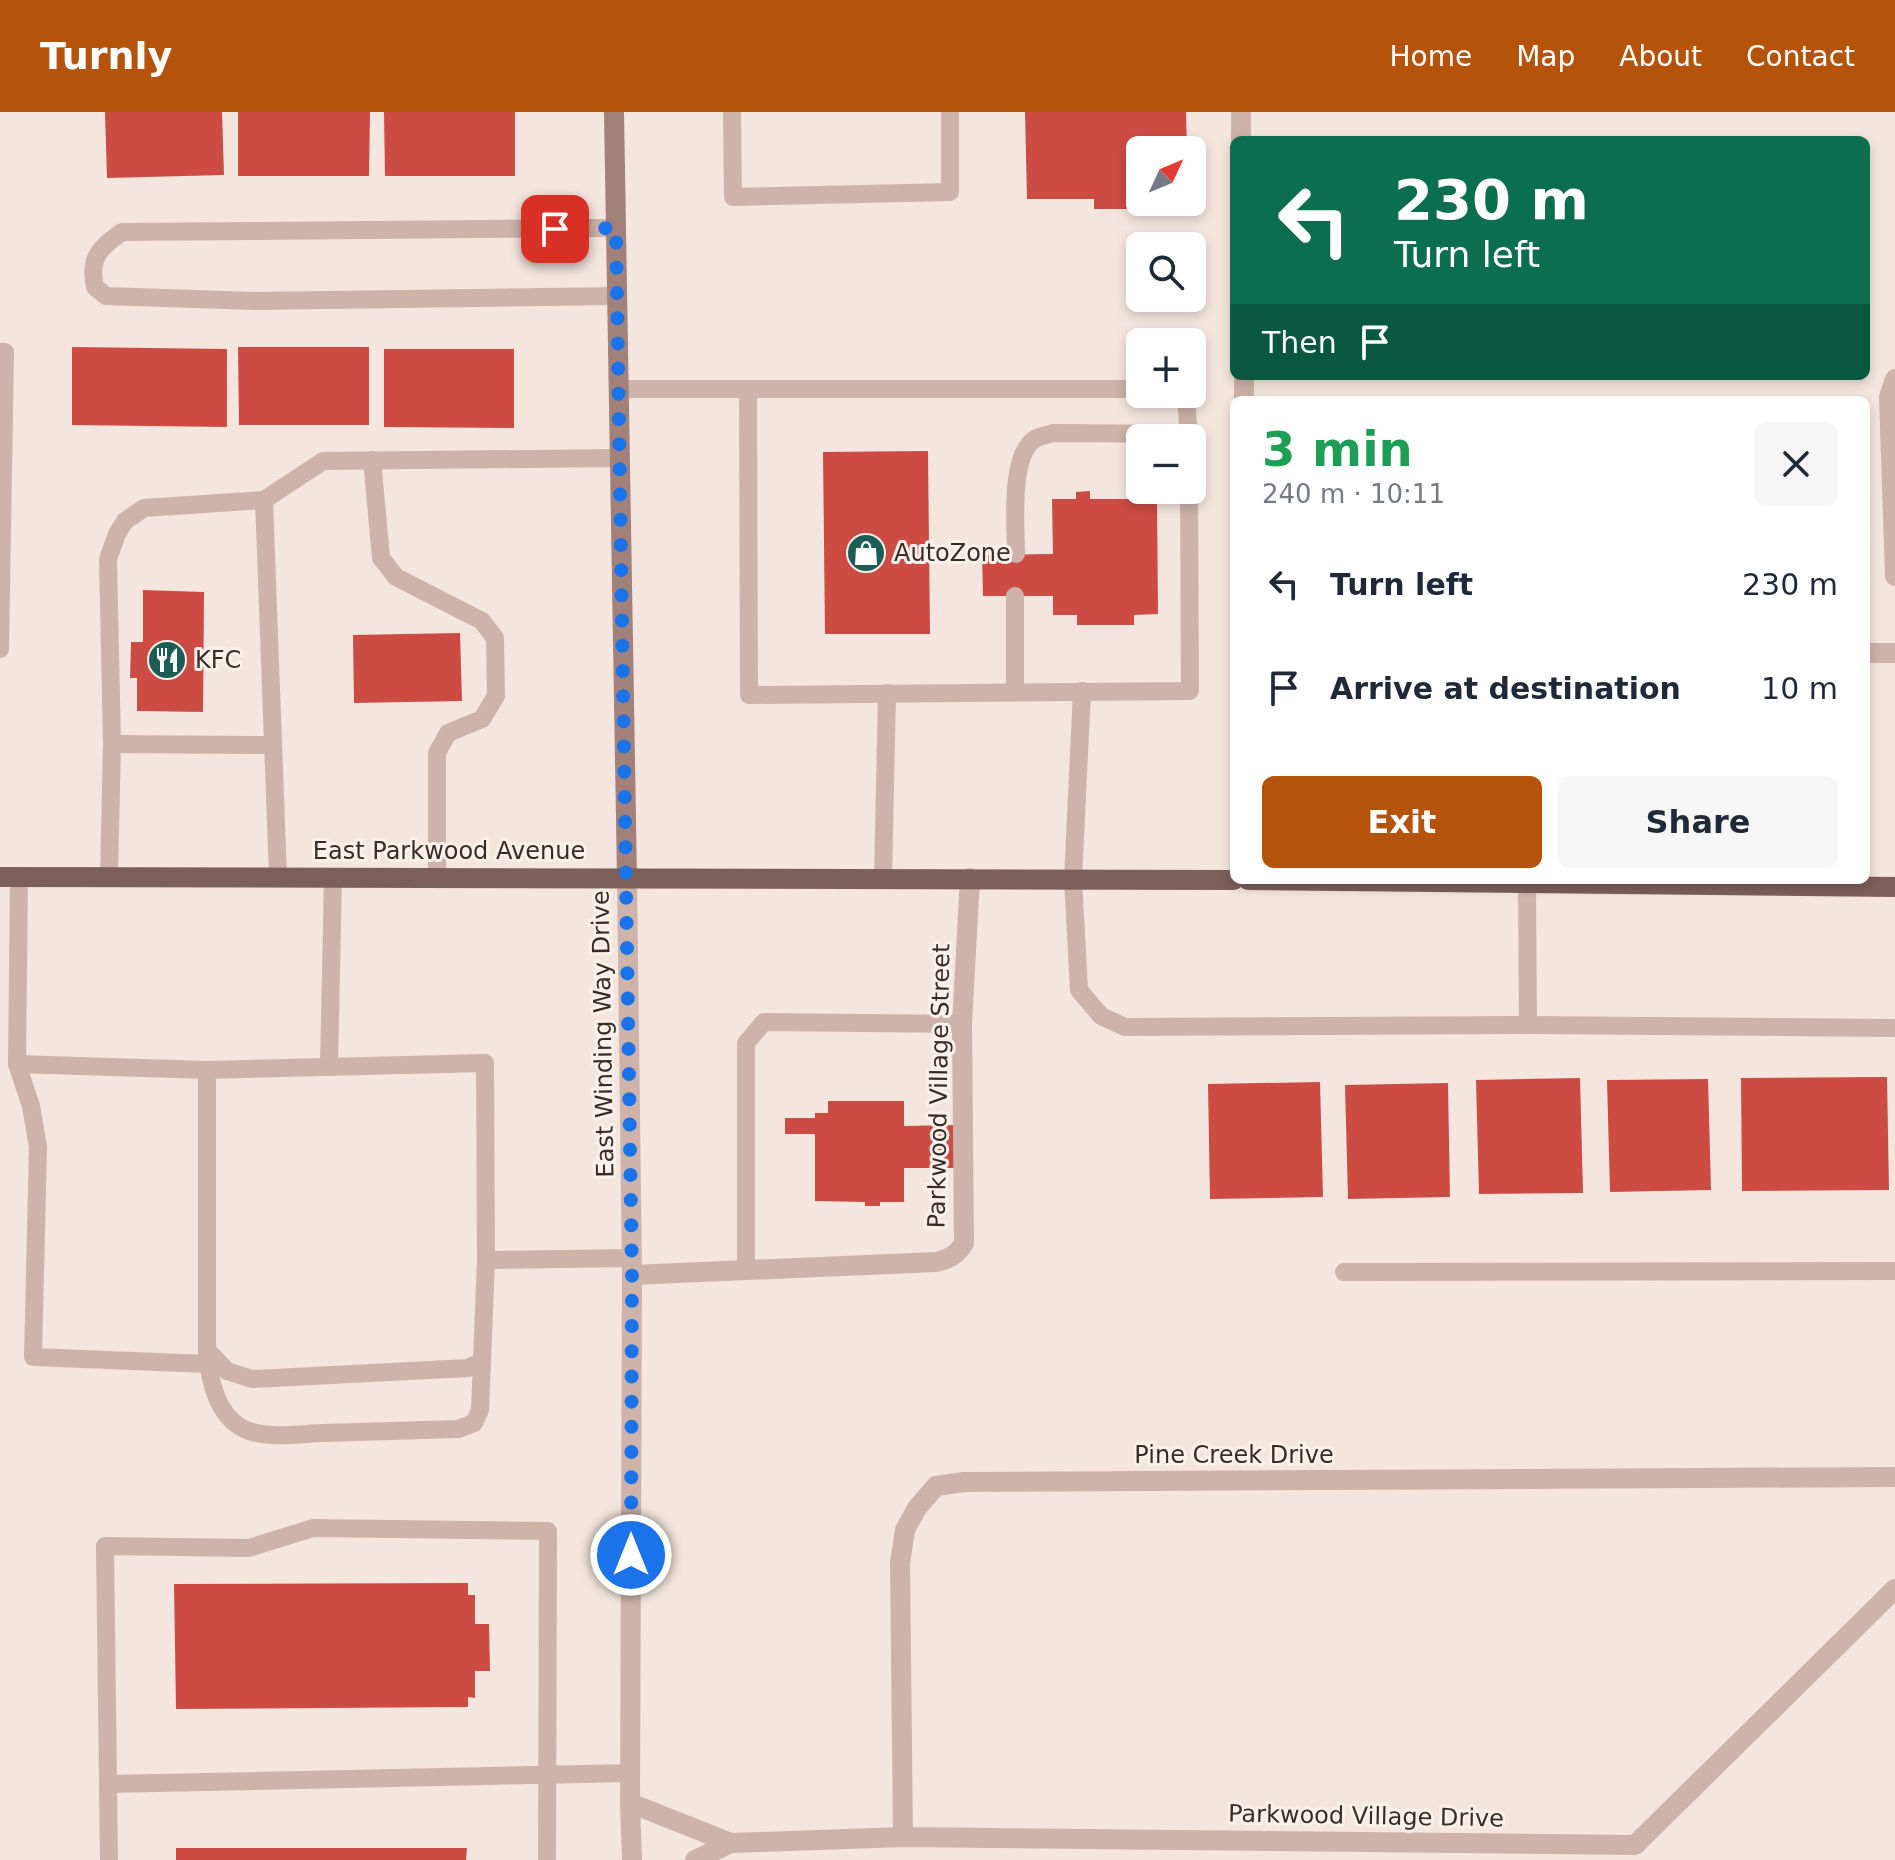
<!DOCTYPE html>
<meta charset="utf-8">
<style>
body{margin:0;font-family:"DejaVu Sans",sans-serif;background:#f6f6f7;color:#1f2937;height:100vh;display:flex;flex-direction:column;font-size:30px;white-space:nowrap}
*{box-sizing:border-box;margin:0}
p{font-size:26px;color:#747a83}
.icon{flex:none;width:44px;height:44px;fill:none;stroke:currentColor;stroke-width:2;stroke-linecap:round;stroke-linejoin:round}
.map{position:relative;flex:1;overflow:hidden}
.drawer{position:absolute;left:1230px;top:284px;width:640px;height:488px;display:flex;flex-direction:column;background:#fff;border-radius:12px;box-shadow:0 4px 12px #0003}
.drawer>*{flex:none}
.top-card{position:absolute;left:1230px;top:24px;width:640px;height:244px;border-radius:12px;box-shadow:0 4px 12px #0003;background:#0b6e4f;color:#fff;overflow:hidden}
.needle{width:52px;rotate:46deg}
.buttons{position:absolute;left:1126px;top:24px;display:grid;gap:16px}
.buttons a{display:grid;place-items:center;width:80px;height:80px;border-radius:12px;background:#fff;box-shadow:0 4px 12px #0003;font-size:40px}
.pin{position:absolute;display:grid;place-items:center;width:68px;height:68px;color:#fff;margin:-34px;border-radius:16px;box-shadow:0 4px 12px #0006}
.me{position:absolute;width:88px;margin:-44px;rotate:0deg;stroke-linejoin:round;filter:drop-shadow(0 0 6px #0008)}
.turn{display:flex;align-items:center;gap:28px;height:168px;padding:0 32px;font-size:36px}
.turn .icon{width:104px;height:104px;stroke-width:2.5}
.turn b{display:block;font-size:56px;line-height:68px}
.then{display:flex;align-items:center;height:76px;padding:0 32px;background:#0003;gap:16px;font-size:30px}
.round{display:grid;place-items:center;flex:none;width:84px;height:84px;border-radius:12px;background:#f6f6f7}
.head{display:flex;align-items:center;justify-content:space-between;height:136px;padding:0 32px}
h1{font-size:48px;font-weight:700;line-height:60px;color:#1e9e55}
.action{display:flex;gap:16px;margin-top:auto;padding:16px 32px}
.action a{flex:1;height:92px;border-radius:12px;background:#b45309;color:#fff;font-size:32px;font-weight:700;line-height:92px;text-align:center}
.action a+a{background:#f6f6f7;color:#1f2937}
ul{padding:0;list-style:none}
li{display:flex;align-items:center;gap:24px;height:104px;padding:0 32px}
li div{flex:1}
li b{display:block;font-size:30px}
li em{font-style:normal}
header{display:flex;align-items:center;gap:48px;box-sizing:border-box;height:112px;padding:0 40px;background:#b45309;color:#fff}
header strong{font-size:38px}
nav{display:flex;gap:44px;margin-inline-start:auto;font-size:28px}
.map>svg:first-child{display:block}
.building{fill:#cc4c44}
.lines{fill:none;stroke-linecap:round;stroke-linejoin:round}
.lane{stroke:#cdb3a9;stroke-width:18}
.street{stroke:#cdb3a9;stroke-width:20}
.secondary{stroke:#a1817a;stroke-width:20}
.primary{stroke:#7d5f5a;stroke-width:20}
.route{stroke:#1a73e8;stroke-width:14;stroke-dasharray:0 25.2}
.labels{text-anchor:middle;stroke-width:6;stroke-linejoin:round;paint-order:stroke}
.poi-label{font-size:24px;fill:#3a2b29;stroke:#fbf1eb;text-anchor:start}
.street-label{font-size:24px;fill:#3a2b29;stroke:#fbf1eb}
</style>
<header>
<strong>Turnly</strong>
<nav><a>Home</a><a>Map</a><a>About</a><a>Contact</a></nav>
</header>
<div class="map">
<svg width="1895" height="1748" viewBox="0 0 1895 1748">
<rect width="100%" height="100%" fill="#f4e6de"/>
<g class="building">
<path d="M 105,0 L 222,0 L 224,63 L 107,66 Z"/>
<path d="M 238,0 L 370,0 L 369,64 L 238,64 Z"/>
<path d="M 384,0 L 515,0 L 515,64 L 385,64 Z"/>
<path d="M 1025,0 L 1186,0 L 1187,38 L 1140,38 L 1140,87 L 1134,88 L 1134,97 L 1094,97 L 1094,87 L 1027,87 Z"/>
<path d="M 72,235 L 227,237 L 227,315 L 72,313 Z"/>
<path d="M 238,235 L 369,235 L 369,313 L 239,313 Z"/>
<path d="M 384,237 L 514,237 L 514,316 L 384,315 Z"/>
<path d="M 928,339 L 930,522 L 825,522 L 823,340 Z"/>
<path d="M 1090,379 L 1090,387 L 1157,387 L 1158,502 L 1134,503 L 1134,513 L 1077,513 L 1077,503 L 1053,503 L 1053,484 L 983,484 L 982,443 L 1053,442 L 1052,387 L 1076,387 L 1076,380 Z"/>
<path d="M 143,478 L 204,480 L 203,600 L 137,599 L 137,566 L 130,566 L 131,530 L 143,530 Z"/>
<path d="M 460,521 L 462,589 L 354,591 L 353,523 Z"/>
<path d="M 1887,965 L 1889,1078 L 1742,1079 L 1741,966 Z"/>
<path d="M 1580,966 L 1583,1081 L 1479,1082 L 1476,968 Z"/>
<path d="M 1708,967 L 1711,1078 L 1610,1080 L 1607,968 Z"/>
<path d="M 1320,970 L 1323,1085 L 1210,1087 L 1208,972 Z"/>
<path d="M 1448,971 L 1450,1085 L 1348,1087 L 1345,973 Z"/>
<path d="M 828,989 L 904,989 L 904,1014 L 956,1013 L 956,1056 L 904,1056 L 904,1090 L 880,1090 L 880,1094 L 865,1094 L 865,1090 L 815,1089 L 815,1022 L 785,1022 L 785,1006 L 815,1006 L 815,1001 L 828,1001 Z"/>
<path d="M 468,1471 L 468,1483 L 475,1483 L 475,1512 L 489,1512 L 490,1559 L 475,1559 L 475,1586 L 468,1585 L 468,1595 L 176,1597 L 174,1472 Z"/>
<path d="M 176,1736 L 467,1736 L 466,1748 L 176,1748 Z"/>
</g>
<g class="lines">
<g class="lane">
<path d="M 732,0 L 733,85 L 950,80 L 950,0"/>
<path d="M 616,116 L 122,120 C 99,136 89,146 95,175 L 106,184 L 254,189 L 617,184"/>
<path d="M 0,240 L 5,240 L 0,537"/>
<path d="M 619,277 L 1140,277"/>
<path d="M 748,278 L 749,583 L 1190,579 L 1189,378"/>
<path d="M 1186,282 L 1189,326"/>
<path d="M 372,348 L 381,446 L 396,465 L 482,509 L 495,526 L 496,584 L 482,607 L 448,621 L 437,641 L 437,765"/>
<path d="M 264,388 L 278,765"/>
<path d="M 1016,442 C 1016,415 1009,343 1035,327 C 1040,324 1048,323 1053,321 L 1189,322"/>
<path d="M 1082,579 L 1073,767 L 1079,878 L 1101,904 L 1125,915 L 1528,913 L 1895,916"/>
<path d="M 1015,580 L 1015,484"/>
<path d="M 112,632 L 272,633"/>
<path d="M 19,765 L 17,952 L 31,994 L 38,1035 L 33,1245 L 208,1252"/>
<path d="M 109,765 L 112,632 L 108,447 L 117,422 L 125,409 L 144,396 L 264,388 L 323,349 L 620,346"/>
<path d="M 883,766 L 887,581"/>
<path d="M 1527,771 L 1528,913"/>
<path d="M 17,952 L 207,958 L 485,951 L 486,1148 L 480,1298 L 474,1311 L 458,1317 C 413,1318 367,1320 321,1321 C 300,1322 273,1326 252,1320 C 218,1310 209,1269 207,1238 L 207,958"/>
<path d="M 329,955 L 333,765"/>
<path d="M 486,1148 L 631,1146"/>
<path d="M 746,1158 L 746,931 L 764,910 L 962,912"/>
<path d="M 1344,1160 L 1895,1159"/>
<path d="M 207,1238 L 227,1259 L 252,1267 L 468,1256 L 482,1249"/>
<path d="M 108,1672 L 631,1661"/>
<path d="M 109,1748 L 105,1434 L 249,1436 L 313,1416 L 548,1419 L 547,1748"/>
</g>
<g class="street">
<path d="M 1241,28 L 1241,0"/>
<path d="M 1244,264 L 1244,288"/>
<path d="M 1895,267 L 1889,285 L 1895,464"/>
<path d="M 1866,541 L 1895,541"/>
<path d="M 627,766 L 632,1163 L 630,1691 L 632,1748"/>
<path d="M 632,1163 L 936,1150 C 949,1147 957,1143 964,1131 L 962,912 L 970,766"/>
<path d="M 630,1691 L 731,1731 L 903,1725 L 1635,1733 L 1895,1477"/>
<path d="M 903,1725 L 900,1451 L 905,1418 L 917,1396 L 936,1374 L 964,1370 L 1895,1365"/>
<path d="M 695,1748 L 731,1731"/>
</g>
<path class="secondary" d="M 614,0 L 627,766"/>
<g class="primary">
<path d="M 0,765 L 1234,768"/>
<path d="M 1248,768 L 1895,775"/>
</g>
</g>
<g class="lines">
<path class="route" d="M 555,117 L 616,116 L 632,1163 L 631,1443"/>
</g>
<defs>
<g id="shop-disc" transform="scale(2)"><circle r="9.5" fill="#1c5e56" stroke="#fbf1eb"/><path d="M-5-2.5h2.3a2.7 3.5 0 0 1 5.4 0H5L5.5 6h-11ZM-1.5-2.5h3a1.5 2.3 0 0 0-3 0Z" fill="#fff"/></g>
<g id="restaurant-disc" transform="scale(2)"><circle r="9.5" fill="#1c5e56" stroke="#fbf1eb"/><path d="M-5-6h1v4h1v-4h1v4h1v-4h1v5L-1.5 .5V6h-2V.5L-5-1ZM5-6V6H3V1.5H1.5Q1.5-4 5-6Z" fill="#fff"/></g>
</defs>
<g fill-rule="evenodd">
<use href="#shop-disc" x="866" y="441"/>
<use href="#restaurant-disc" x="167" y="548"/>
</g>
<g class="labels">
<g class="poi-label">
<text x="894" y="449">AutoZone</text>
<text x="195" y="556">KFC</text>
</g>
<g class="street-label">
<text x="449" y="747">East Parkwood Avenue</text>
<text transform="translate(603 922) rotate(-91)" y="8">East Winding Way Drive</text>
<text transform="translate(939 974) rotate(-89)" y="8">Parkwood Village Street</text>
<text x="1234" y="1351">Pine Creek Drive</text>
<text transform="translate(1366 1704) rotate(1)" y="8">Parkwood Village Drive</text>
</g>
</g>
</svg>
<div class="buttons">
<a><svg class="needle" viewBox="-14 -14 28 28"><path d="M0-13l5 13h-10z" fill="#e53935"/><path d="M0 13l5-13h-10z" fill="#747a83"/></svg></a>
<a><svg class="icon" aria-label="search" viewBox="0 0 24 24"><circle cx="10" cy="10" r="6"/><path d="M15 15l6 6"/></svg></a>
<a>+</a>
<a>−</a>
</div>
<div class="pin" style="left:555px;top:117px;background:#d93025"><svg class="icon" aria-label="arrive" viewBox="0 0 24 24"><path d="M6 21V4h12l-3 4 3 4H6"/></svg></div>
<svg class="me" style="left:631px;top:1443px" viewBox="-20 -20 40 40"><circle r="17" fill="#1a73e8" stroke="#fff" stroke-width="3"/><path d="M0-11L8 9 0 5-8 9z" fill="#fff"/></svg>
<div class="top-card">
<div class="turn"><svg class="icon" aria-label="left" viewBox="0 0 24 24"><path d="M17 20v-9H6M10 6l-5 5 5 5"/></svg><div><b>230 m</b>Turn left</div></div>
<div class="then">Then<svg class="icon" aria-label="arrive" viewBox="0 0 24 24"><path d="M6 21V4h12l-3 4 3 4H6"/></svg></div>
</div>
<section class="drawer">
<div class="head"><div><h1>3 min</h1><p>240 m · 10:11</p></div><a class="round"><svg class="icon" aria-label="close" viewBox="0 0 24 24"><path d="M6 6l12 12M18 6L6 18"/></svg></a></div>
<ul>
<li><svg class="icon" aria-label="left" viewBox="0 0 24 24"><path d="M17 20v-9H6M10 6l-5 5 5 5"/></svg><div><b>Turn left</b></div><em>230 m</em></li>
<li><svg class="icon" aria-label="arrive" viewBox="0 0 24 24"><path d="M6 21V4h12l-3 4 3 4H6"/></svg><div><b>Arrive at destination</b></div><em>10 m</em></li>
</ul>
<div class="action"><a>Exit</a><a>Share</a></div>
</section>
</div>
